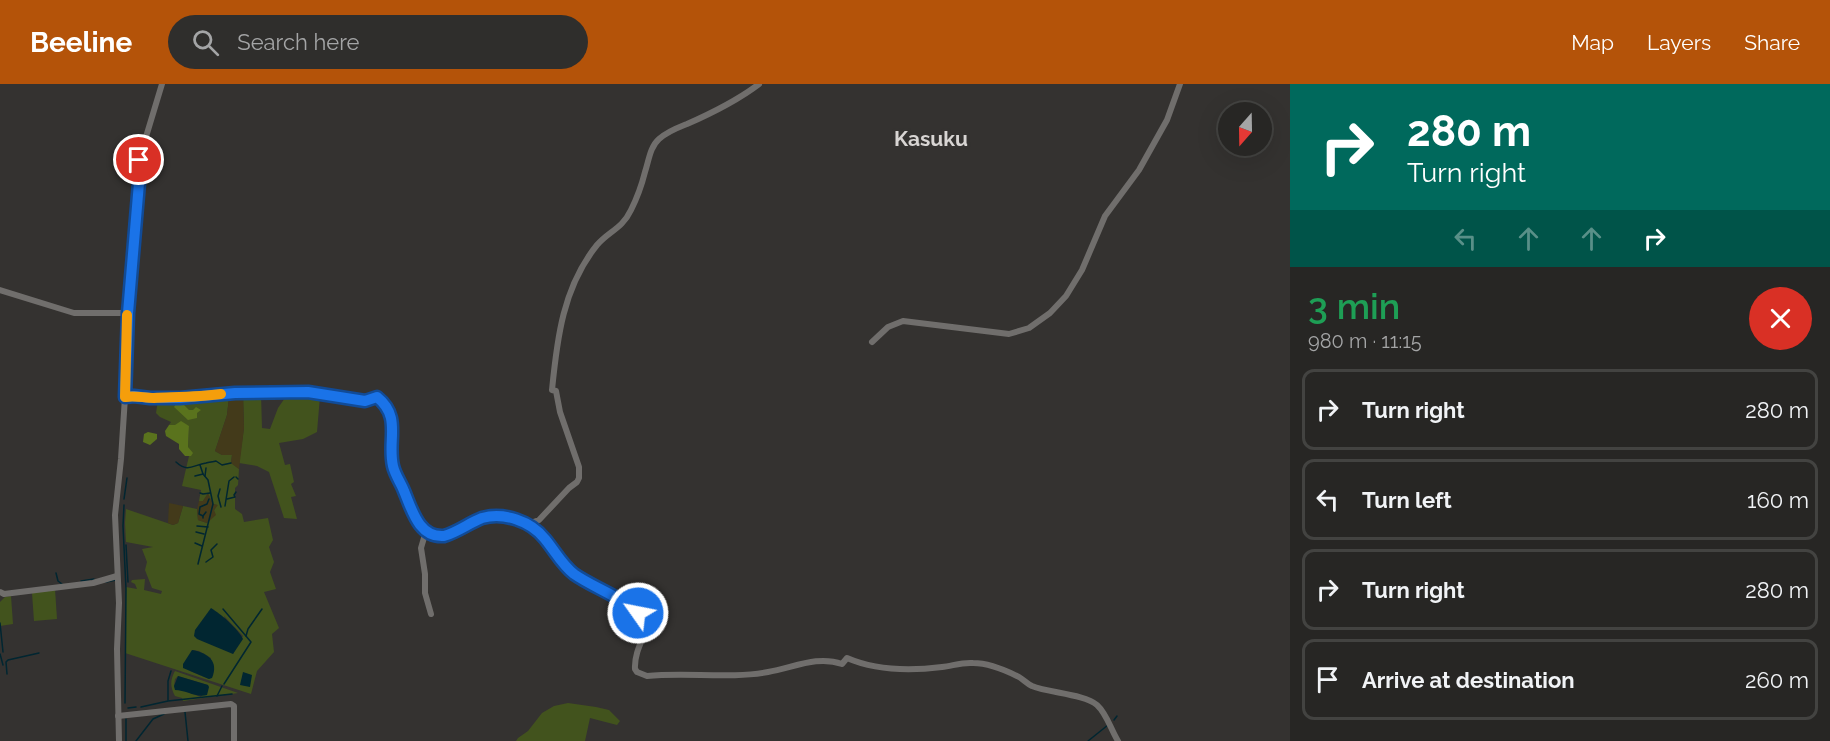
<!DOCTYPE html>
<meta charset="utf-8">
<style>
body{margin:0;font-family:Raleway,sans-serif;background:#2f2e2c;color:#f1f3f6;height:100vh;display:flex;flex-direction:column;font-size:22px;white-space:nowrap}
*{box-sizing:border-box;margin:0}
p{font-size:20px;color:#a4a5a6}
.icon{flex:none;width:33px;height:33px;fill:none;stroke:currentColor;stroke-width:2;stroke-linecap:round;stroke-linejoin:round}
.map{position:relative;flex:1;overflow:hidden}
.panel{display:flex;flex-direction:column;background:#272624;width:540px}
.panel>*{flex:none}
.hud{background:#00695c;color:#fff;overflow:hidden}
.needle{width:39px;rotate:200deg}
.tools{position:absolute;left:1218px;top:18px;display:grid;gap:12px}
.tools a{display:grid;place-items:center;width:54px;height:54px;border-radius:50%;background:#272624;box-shadow:0 6px 24px #0002,0 0 0 2px #434341;font-size:30px}
.pin{position:absolute;display:grid;place-items:center;width:51px;height:51px;color:#fff;margin:-26px;border:3px solid #fff;border-radius:50%;box-shadow:0 2px 6px #0007}
.me{position:absolute;width:66px;margin:-33px;rotate:303deg;stroke-linejoin:round;filter:drop-shadow(0 0 4px #0008)}
.turn{display:flex;align-items:center;gap:21px;height:126px;padding:0 18px;font-size:27px}
.turn .icon{width:78px;height:78px;stroke-width:2.5}
.turn b{display:block;font-size:42px;line-height:51px}
.lanes{display:flex;align-items:center;height:57px;padding:0 18px;background:#0003;justify-content:center;gap:30px;direction:ltr}
.lanes .off{opacity:.35}
.round{display:grid;place-items:center;flex:none;width:63px;height:63px;border-radius:32px;background:#2f2e2c}
.summary{display:flex;align-items:center;justify-content:space-between;height:102px;padding:0 18px}
h1{font-size:36px;font-weight:600;line-height:45px;color:#1e9e55}
ul{padding:0;list-style:none}
li{display:flex;align-items:center;gap:18px;height:81px;margin:0 12px 9px;padding:0 6px;border:3px solid #434341;border-radius:12px}
li div{flex:1}
li b{display:block;font-size:22px}
li em{font-style:normal}
header{display:flex;align-items:center;gap:36px;box-sizing:border-box;height:84px;padding:0 30px;background:#b45309;color:#fff}
header strong{font-size:28px}
nav{display:flex;gap:33px;margin-inline-start:auto;font-size:21px}
.search{width:420px;height:54px;background:#2f2e2c;display:flex;align-items:center;gap:15px;box-sizing:border-box;padding:0 21px;border-radius:33px;color:#a4a5a6;font-size:22px}
main{display:flex;flex:1;min-height:0}
.map>svg:first-child{display:block}
.green{fill:#42531d;fill-rule:evenodd}
.forest{fill:#5a731d}
.sand{fill:#433a1a}
.water{fill:#012631}
.lines{fill:none;stroke-linecap:round;stroke-linejoin:round}
.stream{stroke:#012631;stroke-width:1.5}
.minor{stroke:#706e6c;stroke-width:6}
.route-casing{stroke:#114b97;stroke-width:15}
.route{stroke:#1a73e8;stroke-width:10}
.slow{stroke:#f59e0b;stroke-width:10}
.labels{text-anchor:middle;stroke-width:6;stroke-linejoin:round;paint-order:stroke}
.quarter-label{font-size:21px;font-weight:bold;fill:#d8d5d3;stroke:#343230}
</style>
<header>
<strong>Beeline</strong>
<div class="search"><svg class="icon" aria-label="search" viewBox="0 0 24 24"><circle cx="10" cy="10" r="6"/><path d="M15 15l6 6"/></svg>Search here</div>
<nav><a>Map</a><a>Layers</a><a>Share</a></nav>
</header>
<main>
<div class="map">
<svg width="1290" height="657" viewBox="0 0 1290 657">
<rect width="100%" height="100%" fill="#343230"/>
<g class="green">
<path d="M 261,310 L 262,344 L 270,345 L 278,324 L 287,311 L 307,310 L 320,312 L 317,348 L 303,355 L 279,359 L 285,381 L 290,380 L 294,398 L 291,400 L 296,412 L 291,413 L 297,435 L 284,434 L 269,388 L 257,382 L 239,379 L 244,344 L 243,311 Z"/>
<path d="M 219,313 L 229,313 L 227,331 L 215,367 L 222,371 L 232,371 L 231,379 L 239,385 L 238,401 L 235,404 L 235,425 L 242,430 L 244,438 L 268,434 L 273,456 L 269,463 L 274,478 L 270,488 L 276,505 L 264,508 L 279,544 L 272,550 L 274,568 L 257,587 L 251,610 L 125,569 L 126,503 L 137,505 L 135,500 L 131,498 L 132,496 L 145,495 L 144,506 L 161,510 L 162,507 L 152,504 L 145,486 L 147,478 L 142,465 L 153,463 L 126,458 L 125,439 L 126,425 L 173,441 L 178,439 L 183,422 L 197,425 L 198,436 L 207,439 L 217,421 L 213,420 L 208,410 L 203,417 L 199,417 L 201,406 L 182,402 L 189,372 L 191,372 L 188,363 L 189,342 L 169,341 L 171,338 L 160,333 L 156,329 L 158,316 L 177,317 ZM 224,532 L 243,552 L 233,570 ZM 192,566 L 199,567 L 211,574 L 209,595 L 190,587 Z"/>
<path d="M 55,505 L 57,535 L 34,537 L 32,509 Z"/>
<path d="M 11,512 L 13,540 L 0,542 L 0,518 L 5,513 Z"/>
<path d="M 175,587 L 238,609 L 183,617 L 182,614 L 175,612 C 170,603 170,596 175,587 ZM 178,592 L 208,601 L 201,613 L 182,606 L 176,606 L 174,602 L 175,595 Z"/>
<path d="M 568,619 L 596,623 L 609,626 L 620,637 L 617,641 L 590,634 L 585,657 L 516,657 L 518,654 L 528,647 L 542,629 L 554,622 Z"/>
</g>
<g class="forest">
<path d="M 176,320 L 184,321 L 189,326 L 193,326 L 196,323 L 201,326 L 197,329 L 197,334 L 188,336 L 174,323 Z"/>
<path d="M 181,337 L 189,342 L 188,363 L 193,369 L 191,372 L 185,372 L 179,365 L 179,360 L 166,352 L 165,347 L 169,341 L 175,341 Z"/>
<path d="M 148,348 L 157,350 L 157,355 L 150,361 L 143,358 L 144,350 Z"/>
</g>
<g class="sand">
<path d="M 237,311 L 243,311 L 244,344 L 239,385 L 231,379 L 232,371 L 222,371 L 215,367 L 227,331 L 229,313 Z"/>
<path d="M 208,409 L 213,420 L 218,421 L 214,426 L 216,431 L 207,439 L 198,436 L 197,425 L 199,417 L 203,417 Z"/>
<path d="M 169,419 L 183,422 L 178,439 L 173,441 L 168,439 Z"/>
</g>
<g class="water">
<path d="M 211,524 C 221,530 238,545 243,555 L 233,570 L 197,555 L 194,552 L 195,546 Z"/>
<path d="M 192,566 C 208,569 219,577 212,594 L 209,595 L 183,584 L 183,580 Z"/>
<path d="M 243,588 L 252,591 L 250,603 L 240,601 Z"/>
<path d="M 178,592 L 208,601 L 209,603 L 207,611 C 196,614 186,606 175,606 L 174,602 Z"/>
</g>
<g class="lines">
<g class="stream">
<path d="M 176,378 C 188,389 193,381 206,379 C 209,378 213,378 216,377 L 222,381 L 231,379"/>
<path d="M 195,392 L 203,390"/>
<path d="M 205,392 L 206,384"/>
<path d="M 236,393 L 238,395"/>
<path d="M 220,405 L 218,412 L 221,423"/>
<path d="M 200,409 L 203,410 L 210,409"/>
<path d="M 124,415 L 127,394"/>
<path d="M 227,415 L 235,413 L 234,411 L 236,408"/>
<path d="M 124,421 L 123,442 L 126,505 L 125,619"/>
<path d="M 225,422 L 229,397 L 234,393"/>
<path d="M 203,432 L 199,430 L 200,423 L 207,420 L 209,415"/>
<path d="M 203,434 L 203,432 L 206,428"/>
<path d="M 197,442 L 208,443"/>
<path d="M 196,448 L 204,450"/>
<path d="M 195,459 L 202,462"/>
<path d="M 126,461 L 128,498"/>
<path d="M 206,478 L 213,473 L 211,466 L 217,460"/>
<path d="M 198,480 L 213,420 L 208,396 L 203,390 L 200,381"/>
<path d="M 56,489 L 58,497 L 62,500"/>
<path d="M 81,497 L 94,495"/>
<path d="M 106,498 L 116,496"/>
<path d="M 223,525 L 251,558 L 224,600"/>
<path d="M 0,539 L 3,568"/>
<path d="M 246,552 L 248,545 L 262,525"/>
<path d="M 0,570 L 3,581"/>
<path d="M 7,590 L 6,578 L 8,576 L 39,569"/>
<path d="M 217,612 L 222,602"/>
<path d="M 168,616 L 168,597 L 171,587"/>
<path d="M 141,623 L 168,617 L 232,610"/>
<path d="M 128,624 L 136,623"/>
<path d="M 185,628 L 188,657"/>
<path d="M 126,635 L 126,657"/>
<path d="M 1114,636 L 1117,632"/>
<path d="M 136,657 L 153,635 L 164,630"/>
<path d="M 1088,657 L 1108,641"/>
</g>
<g class="minor">
<path d="M 0,206 L 74,229 L 128,229"/>
<path d="M 872,258 L 888,243 L 903,237 L 1009,250 L 1029,244 L 1050,229 L 1066,212 L 1082,186 L 1105,132 L 1139,86 L 1167,36 L 1180,0"/>
<path d="M 125,313 L 134,312 L 150,314 L 180,314 L 235,309 L 308,308 L 365,317 L 377,313 C 402,333 387,356 393,382 C 395,391 401,399 404,407 C 412,426 419,454 444,452 L 488,433 L 506,434 L 528,440 L 543,452 L 567,484 L 576,492 L 630,521 L 649,538 C 644,554 634,568 635,585 L 637,588 L 647,592 C 686,588 730,595 768,588 C 793,584 817,571 842,580 L 847,574 C 877,587 910,587 942,583 C 952,582 962,578 973,579 C 988,579 1003,585 1017,592 C 1022,594 1026,599 1032,602 C 1049,609 1084,610 1097,621 C 1107,630 1111,646 1118,657"/>
<path d="M 528,440 L 539,436 L 569,404 L 577,398 L 579,394 L 579,383 L 560,328 L 556,307 L 552,306 C 557,255 563,203 597,161 C 609,147 622,145 631,126 C 637,114 642,100 645,88 C 649,76 650,63 659,55 C 668,47 677,44 687,40 C 712,29 738,16 759,0"/>
<path d="M 426,447 L 421,464 L 425,490 L 425,509 L 431,530"/>
<path d="M 0,508 L 4,510 L 93,499 L 117,492"/>
<path d="M 118,632 L 231,620 L 234,622 L 234,657"/>
<path d="M 119,657 L 117,565 L 119,519 L 115,431 L 121,375 L 125,313 L 128,229 L 139,99 L 139,76 L 162,0"/>
</g>
</g>
<g class="lines">
<g class="route-casing">
<path id="route" d="M 139,76 L 139,99 L 128,229 L 125,313 L 134,312 L 150,314 L 180,314 L 235,309 L 308,308 L 365,317 L 377,313 C 402,333 387,356 393,382 C 395,391 401,399 404,407 C 412,426 419,454 444,452 C 458,448 469,439 482,434 C 504,428 531,437 545,455 C 555,467 562,481 574,490 C 594,504 620,512 638,529"/>
</g>
<use href="#route" class="route"/>
<path class="slow" d="M 127,231 L 125,313 C 135,311 144,314 154,314 C 176,313 199,313 221,310"/>
</g>
<g class="labels">
<g class="quarter-label">
<text x="931" y="62">Kasuku</text>
</g>
</g>
</svg>
<div class="tools">
<a><svg class="needle" viewBox="-14 -14 28 28"><path d="M0-13l5 13h-10z" fill="#e53935"/><path d="M0 13l5-13h-10z" fill="#a4a5a6"/></svg></a>
</div>
<div class="pin" style="left:139px;top:76px;background:#d93025"><svg class="icon" aria-label="arrive" viewBox="0 0 24 24"><path d="M6 21V4h12l-3 4 3 4H6"/></svg></div>
<svg class="me" style="left:638px;top:529px" viewBox="-20 -20 40 40"><circle r="17" fill="#1a73e8" stroke="#fff" stroke-width="3"/><path d="M0-11L8 9 0 5-8 9z" fill="#fff"/></svg>
</div>
<section class="panel">
<div class="hud">
<div class="turn"><svg class="icon" aria-label="right" viewBox="0 0 24 24"><path d="M7 20v-9h11M14 6l5 5-5 5"/></svg><div><b>280 m</b>Turn right</div></div>
<div class="lanes"><svg class="icon off" aria-label="left" viewBox="0 0 24 24"><path d="M17 20v-9H6M10 6l-5 5 5 5"/></svg><svg class="icon off" aria-label="ahead" viewBox="0 0 24 24"><path d="M12 20V5M6 11l6-6 6 6"/></svg><svg class="icon off" aria-label="ahead" viewBox="0 0 24 24"><path d="M12 20V5M6 11l6-6 6 6"/></svg><svg class="icon" aria-label="right" viewBox="0 0 24 24"><path d="M7 20v-9h11M14 6l5 5-5 5"/></svg></div>
</div>
<div class="summary"><div><h1>3 min</h1><p>980 m · 11:15</p></div><a class="round" style="background:#d93025;color:#fff"><svg class="icon" aria-label="close" viewBox="0 0 24 24"><path d="M6 6l12 12M18 6L6 18"/></svg></a></div>
<ul>
<li><svg class="icon" aria-label="right" viewBox="0 0 24 24"><path d="M7 20v-9h11M14 6l5 5-5 5"/></svg><div><b>Turn right</b></div><em>280 m</em></li>
<li><svg class="icon" aria-label="left" viewBox="0 0 24 24"><path d="M17 20v-9H6M10 6l-5 5 5 5"/></svg><div><b>Turn left</b></div><em>160 m</em></li>
<li><svg class="icon" aria-label="right" viewBox="0 0 24 24"><path d="M7 20v-9h11M14 6l5 5-5 5"/></svg><div><b>Turn right</b></div><em>280 m</em></li>
<li><svg class="icon" aria-label="arrive" viewBox="0 0 24 24"><path d="M6 21V4h12l-3 4 3 4H6"/></svg><div><b>Arrive at destination</b></div><em>260 m</em></li>
</ul>
</section>
</main>
